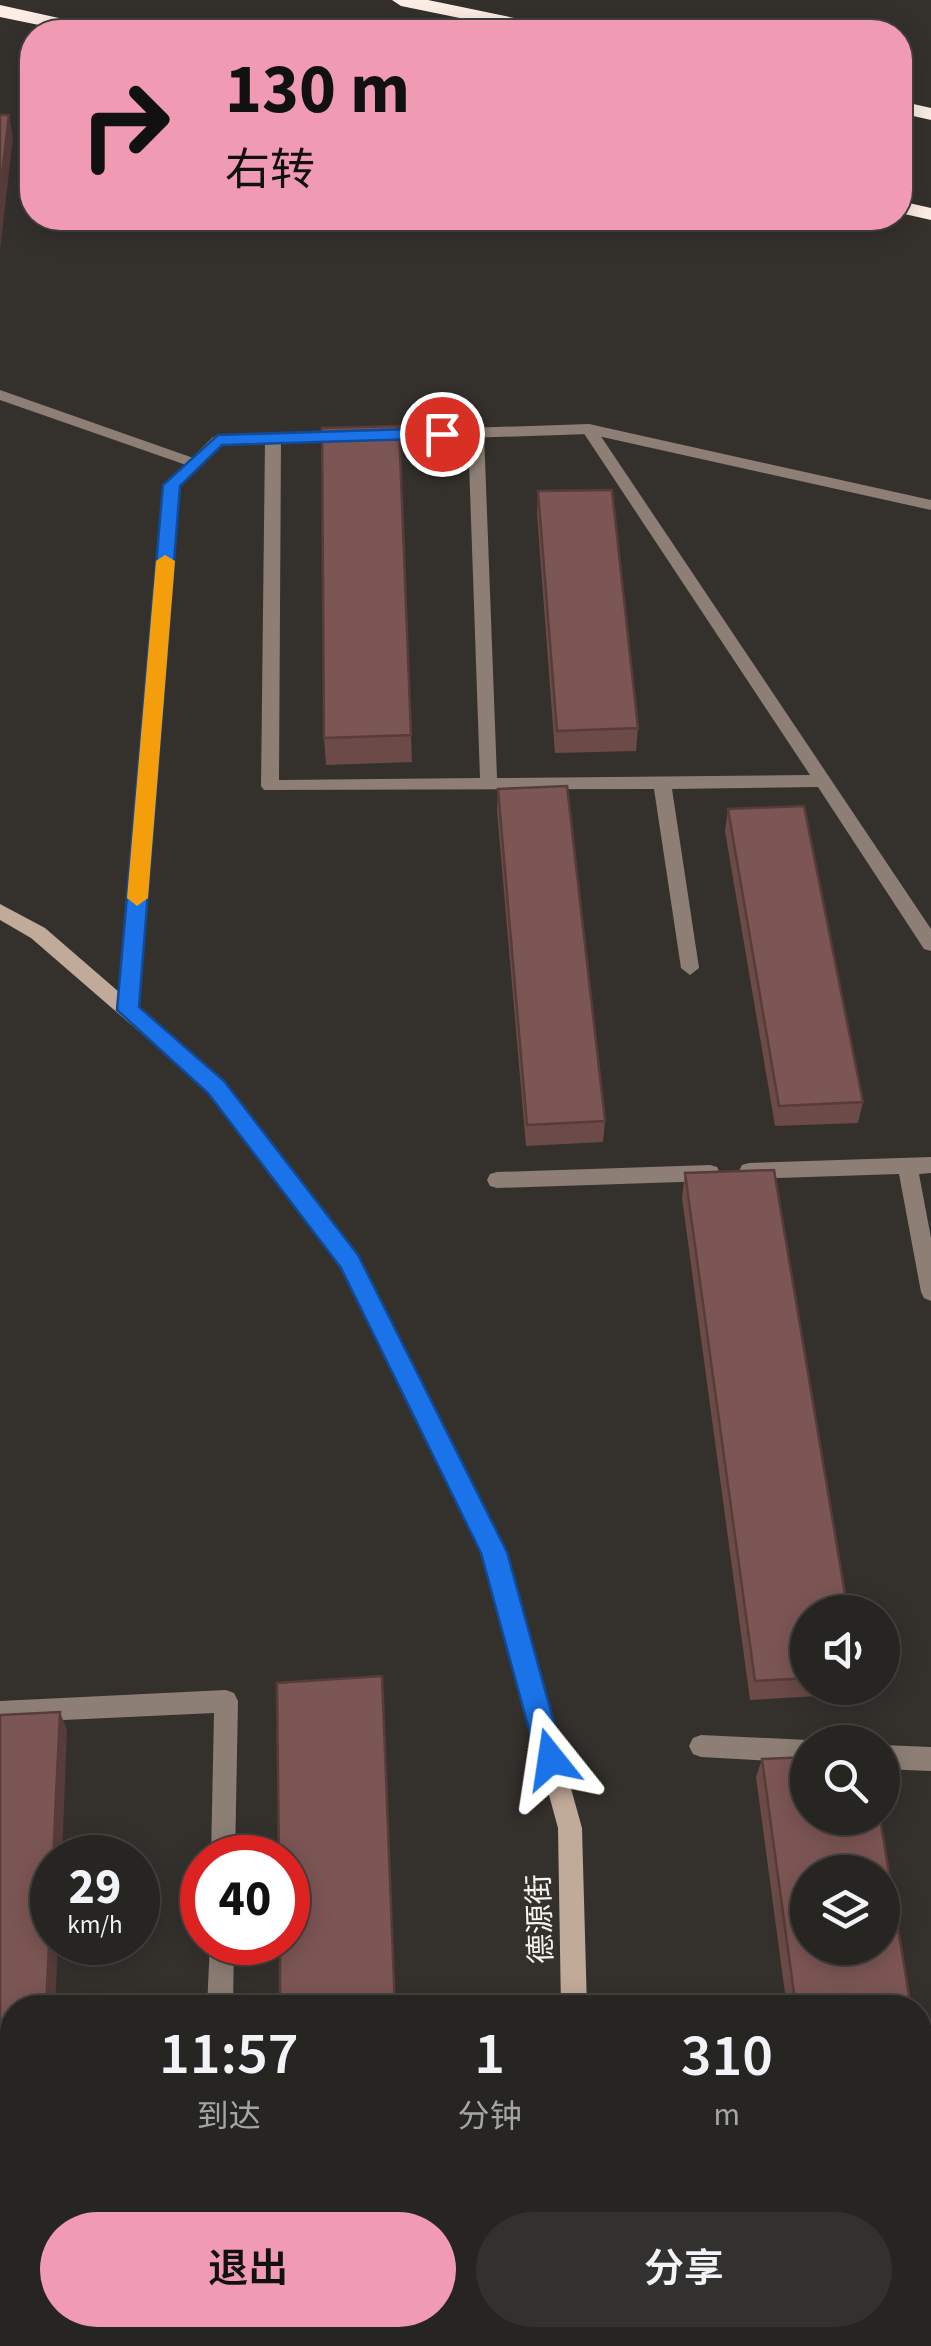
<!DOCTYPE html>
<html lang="zh">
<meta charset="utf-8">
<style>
body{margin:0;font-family:"Source Sans 3","Noto Sans SC",sans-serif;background:#33312f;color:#f1f3f6;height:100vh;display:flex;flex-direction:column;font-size:38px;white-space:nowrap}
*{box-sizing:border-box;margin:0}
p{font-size:32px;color:#a4a5a5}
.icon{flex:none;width:55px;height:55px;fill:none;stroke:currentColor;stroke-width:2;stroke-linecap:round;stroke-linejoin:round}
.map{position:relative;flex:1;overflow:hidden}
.details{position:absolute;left:0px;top:1995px;width:932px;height:352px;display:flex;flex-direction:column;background:#272522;border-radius:40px 40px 0 0;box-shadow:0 5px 25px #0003,0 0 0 2px #434240}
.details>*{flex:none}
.hud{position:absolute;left:20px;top:20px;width:892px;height:210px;border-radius:40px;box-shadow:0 5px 25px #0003,0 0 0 2px #434240;background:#f19ab4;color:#111;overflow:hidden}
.tools{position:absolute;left:790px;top:1595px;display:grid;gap:20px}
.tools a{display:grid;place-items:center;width:110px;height:110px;border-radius:50%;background:#272522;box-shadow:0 5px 25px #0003,0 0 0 2px #434240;font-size:50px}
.speed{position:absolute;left:30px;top:1835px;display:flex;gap:20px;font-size:50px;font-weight:700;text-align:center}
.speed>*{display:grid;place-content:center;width:130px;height:130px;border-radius:50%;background:#272522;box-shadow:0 5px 25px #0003,0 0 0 2px #434240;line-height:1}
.speed small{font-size:25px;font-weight:400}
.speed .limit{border:15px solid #d22;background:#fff;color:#111}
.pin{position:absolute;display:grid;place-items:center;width:85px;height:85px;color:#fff;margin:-42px;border:5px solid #fff;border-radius:50%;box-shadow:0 2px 10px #0007}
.me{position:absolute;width:110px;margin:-55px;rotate:345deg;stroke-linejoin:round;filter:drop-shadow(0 0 8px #0008)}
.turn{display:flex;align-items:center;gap:35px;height:210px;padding:0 40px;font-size:45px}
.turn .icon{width:130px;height:130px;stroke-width:2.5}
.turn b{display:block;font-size:70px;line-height:85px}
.eta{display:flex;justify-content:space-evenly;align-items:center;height:170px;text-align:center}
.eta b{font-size:60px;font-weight:600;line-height:70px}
.primary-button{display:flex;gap:20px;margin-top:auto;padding:20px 40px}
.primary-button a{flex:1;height:115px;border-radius:60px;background:#f19ab4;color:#111;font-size:40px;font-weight:600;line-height:115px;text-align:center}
.primary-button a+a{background:#33312f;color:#f1f3f6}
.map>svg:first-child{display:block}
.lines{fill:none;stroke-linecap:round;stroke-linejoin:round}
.lane{fill:#8d7f75;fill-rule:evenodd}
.street{fill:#8d7f75;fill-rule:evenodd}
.secondary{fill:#c0aa9a;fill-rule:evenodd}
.highway{fill:#fceee4;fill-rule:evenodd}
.wall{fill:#6b4a48}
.shaded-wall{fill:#573c3b}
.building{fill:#7c5654;stroke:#573c3b;stroke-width:2.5;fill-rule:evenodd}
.route{fill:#1a73e8;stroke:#114b97;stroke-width:2.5}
.slow{fill:#f59e0b}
.labels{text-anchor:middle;stroke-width:10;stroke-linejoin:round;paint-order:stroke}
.near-street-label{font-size:30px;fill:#f6f4f1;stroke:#34312d}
</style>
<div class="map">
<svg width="931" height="2346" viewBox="0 0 931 2346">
<rect width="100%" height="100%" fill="#34312d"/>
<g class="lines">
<g class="lane">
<path d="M 0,390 L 199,460 L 202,463 L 199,466 L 189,466 L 0,400 Z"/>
<path d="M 589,424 L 594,426 L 931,929 L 931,951 L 924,949 L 818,787 L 672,789 L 699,968 L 690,975 L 681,968 L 654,789 L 264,790 L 261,786 L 265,439 L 273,434 L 281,439 L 279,780 L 480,778 L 468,433 L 476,428 L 484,433 L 497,778 L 810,775 L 581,429 Z"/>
<path d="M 931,1157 L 931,1173 L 919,1174 L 931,1238 L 931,1301 L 924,1298 L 921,1292 L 899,1174 L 749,1179 L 742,1177 L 739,1171 L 742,1165 L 749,1163 Z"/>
<path d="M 710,1165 L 717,1167 L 720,1173 L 717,1179 L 710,1181 L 497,1188 L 490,1186 L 487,1180 L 490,1174 L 497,1172 Z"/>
<path d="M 226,1690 L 234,1693 L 238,1701 L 235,1858 L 211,1858 L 214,1713 L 0,1723 L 0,1701 Z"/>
<path d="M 701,1735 L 808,1740 L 813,1742 L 808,1742 L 808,1763 L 701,1757 L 693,1754 L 689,1746 L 693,1738 Z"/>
<path d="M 882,1745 L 931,1747 L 931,1771 L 882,1769 Z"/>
<path d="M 210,1942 L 234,1942 L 233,2008 L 207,2008 Z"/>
<rect x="200" y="2335" width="28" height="11"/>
</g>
<g class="street">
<path d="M 589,424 L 931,500 L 931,510 L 589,434 L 376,441 L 368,436 L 376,431 Z"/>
<path d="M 347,431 L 355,436 L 352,439 L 222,445 L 180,486 L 137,1010 L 135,1015 L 121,1015 L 119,1010 L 164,485 L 213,437 Z"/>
</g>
<g class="secondary">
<path d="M 0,904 L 45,928 L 223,1082 L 356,1255 L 505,1552 L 582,1828 L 587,2008 L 561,2008 L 558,1828 L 483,1553 L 342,1267 L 209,1092 L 31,938 L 0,920 Z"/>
<path d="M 569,2335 L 597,2335 L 598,2346 L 570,2346 Z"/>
</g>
<g class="highway">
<path d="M 392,0 L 428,0 L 553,26 L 563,32 L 528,32 L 401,6 Z"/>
<path d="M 0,5 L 104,28 L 107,32 L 73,32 L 0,17 Z"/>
<path d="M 900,101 L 931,108 L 931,120 L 900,113 Z"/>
<path d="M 900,201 L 931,208 L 931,220 L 900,213 Z"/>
</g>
</g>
<g class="wall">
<path d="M 399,426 L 412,762 L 326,765 L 324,738 Z"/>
<path d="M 538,491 L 638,728 L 636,751 L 555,753 L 537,514 Z"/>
<path d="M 498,789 L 605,1121 L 603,1142 L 526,1146 L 497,811 Z"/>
<path d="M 728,809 L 863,1102 L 858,1123 L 775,1126 L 725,831 Z"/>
<path d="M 685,1173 L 808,1612 L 808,1688 L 854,1688 L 851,1694 L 750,1700 L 682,1198 Z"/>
<path d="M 762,1759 L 911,2008 L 787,2008 L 756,1777 Z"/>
<path d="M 920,2063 L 931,2130 L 931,2340 L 833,2346 L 831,2335 L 920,2335 Z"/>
<path d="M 409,2335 L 409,2346 L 284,2346 Z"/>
</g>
<g class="shaded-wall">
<path d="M 9,115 L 13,138 L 0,250 L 0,191 Z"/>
<path d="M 60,1712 L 67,1730 L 62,1858 L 53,1858 Z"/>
<path d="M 52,1864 L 52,1942 L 58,1942 L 55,2008 L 46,2008 Z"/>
<path d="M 30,2335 L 40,2335 L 39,2346 L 30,2346 Z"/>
</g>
<g class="building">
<path d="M 0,115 L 9,115 L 0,191 Z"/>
<path d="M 399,426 L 411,735 L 324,738 L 322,428 Z"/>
<path d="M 612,490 L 638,728 L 557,731 L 538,491 Z"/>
<path d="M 567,786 L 605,1121 L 527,1125 L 498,789 Z"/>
<path d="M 804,806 L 863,1102 L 779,1106 L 728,809 Z"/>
<path d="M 774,1170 L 848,1612 L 808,1612 L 808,1678 L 755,1681 L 685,1173 Z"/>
<path d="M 382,1676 L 395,2008 L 280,2008 L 280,1942 L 288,1942 L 288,1858 L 279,1858 L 277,1683 Z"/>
<path d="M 60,1712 L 46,2008 L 12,2008 L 12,2335 L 30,2335 L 30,2346 L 0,2346 L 0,1715 Z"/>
<path d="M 808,1757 L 808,1818 L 880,1818 L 911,2008 L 796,2008 L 762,1759 ZM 808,1872 L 882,1872 L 882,1948 L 808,1948 Z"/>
<path d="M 920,2063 L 931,2130 L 931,2333 L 920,2333 Z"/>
<path d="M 283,2335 L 408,2335 L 408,2341 L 335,2346 L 284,2346 Z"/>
<path d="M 841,2335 L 896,2335 L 841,2338 Z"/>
</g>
<path class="route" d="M 442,428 L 451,434 L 449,438 L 222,445 L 180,486 L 139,1007 L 224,1081 L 358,1255 L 507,1552 L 564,1759 L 560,1768 L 551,1772 L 541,1768 L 537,1759 L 481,1553 L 341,1268 L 208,1093 L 117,1010 L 163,485 L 218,435 Z"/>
<path class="slow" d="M 165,555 L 175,561 L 148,898 L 137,906 L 127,898 L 156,561 Z"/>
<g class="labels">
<g class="near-street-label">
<text transform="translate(540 1919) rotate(-92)" y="10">德源街</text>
</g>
</g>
</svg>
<div class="tools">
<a><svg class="icon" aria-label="sound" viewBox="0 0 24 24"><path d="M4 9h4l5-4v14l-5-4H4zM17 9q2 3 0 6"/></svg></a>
<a><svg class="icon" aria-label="search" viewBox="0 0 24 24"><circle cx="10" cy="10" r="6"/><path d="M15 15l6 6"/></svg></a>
<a><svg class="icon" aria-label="layers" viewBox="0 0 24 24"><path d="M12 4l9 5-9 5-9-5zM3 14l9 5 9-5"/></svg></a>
</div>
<div class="speed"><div>29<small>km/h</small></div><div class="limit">40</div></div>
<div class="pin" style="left:442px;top:434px;background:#d93025"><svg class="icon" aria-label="arrive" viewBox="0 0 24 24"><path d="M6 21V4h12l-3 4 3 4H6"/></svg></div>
<svg class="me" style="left:551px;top:1759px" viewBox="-20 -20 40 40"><path d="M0-17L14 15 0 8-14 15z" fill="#1a73e8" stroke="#fff" stroke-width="4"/></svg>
<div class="hud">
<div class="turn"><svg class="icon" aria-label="right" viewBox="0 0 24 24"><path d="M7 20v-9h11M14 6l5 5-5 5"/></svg><div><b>130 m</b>右转</div></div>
</div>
<section class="details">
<div class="eta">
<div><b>11:57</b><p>到达</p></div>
<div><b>1</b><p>分钟</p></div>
<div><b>310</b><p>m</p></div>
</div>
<div class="primary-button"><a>退出</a><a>分享</a></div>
</section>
</div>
